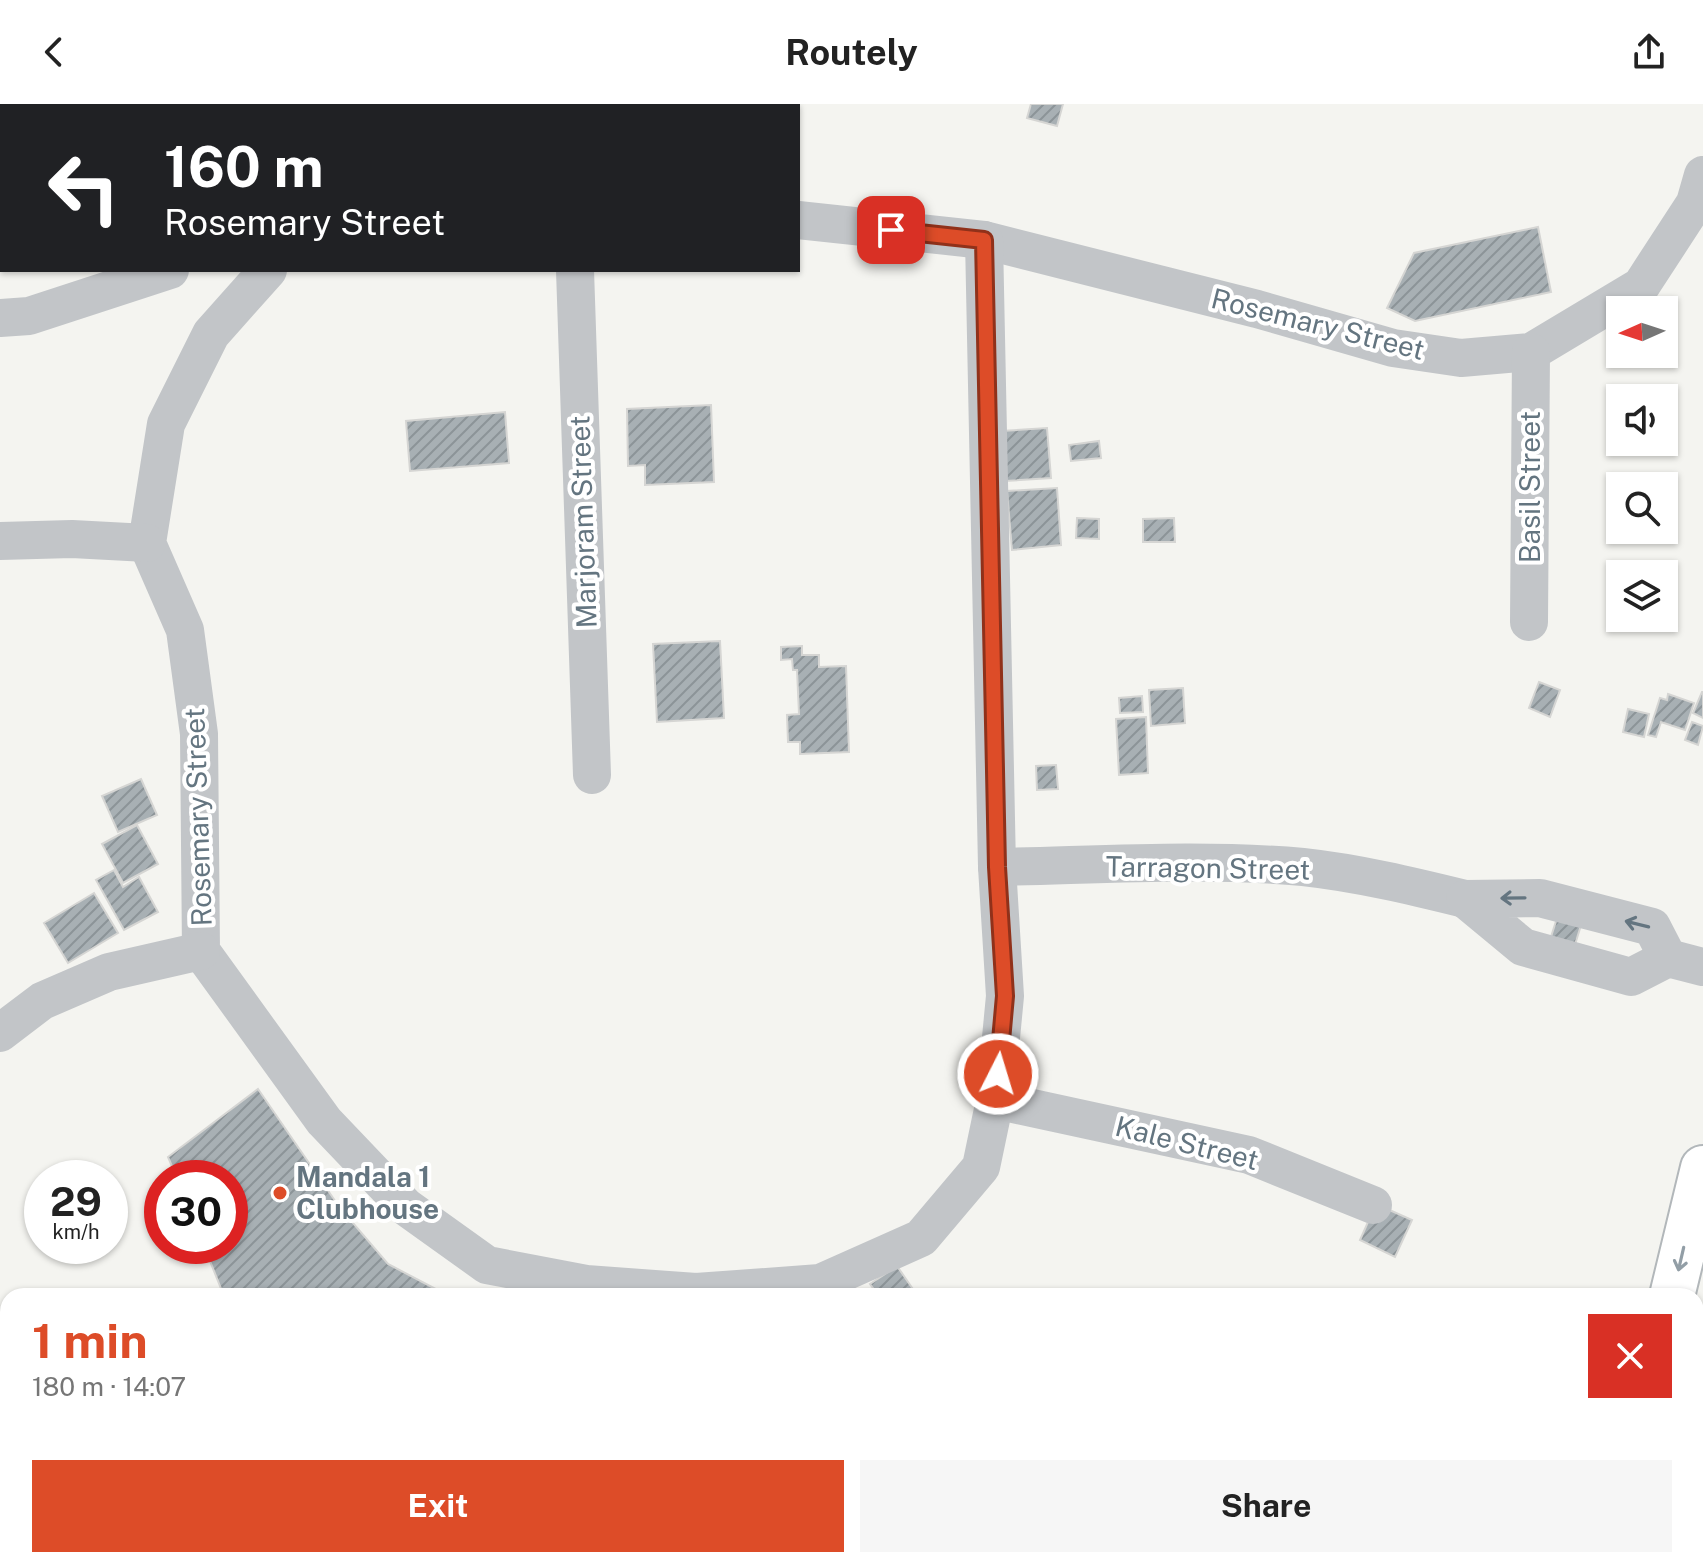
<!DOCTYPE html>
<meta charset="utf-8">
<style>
body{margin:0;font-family:"Public Sans",sans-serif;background:#f6f6f6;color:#222;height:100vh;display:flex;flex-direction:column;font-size:30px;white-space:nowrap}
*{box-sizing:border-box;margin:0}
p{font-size:26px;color:#767676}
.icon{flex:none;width:44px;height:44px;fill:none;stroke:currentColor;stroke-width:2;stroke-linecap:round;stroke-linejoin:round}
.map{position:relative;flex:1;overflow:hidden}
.sheet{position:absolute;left:0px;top:1184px;width:1704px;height:280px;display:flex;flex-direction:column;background:#fff;border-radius:24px 24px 0 0;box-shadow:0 2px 6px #0004}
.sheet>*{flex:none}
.guide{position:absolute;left:0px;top:0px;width:800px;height:168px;box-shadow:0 2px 6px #0004;background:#202124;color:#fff;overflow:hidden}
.needle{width:52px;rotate:267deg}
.tools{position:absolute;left:1606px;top:192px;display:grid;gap:16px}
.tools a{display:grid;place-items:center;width:72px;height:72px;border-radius:0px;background:#fff;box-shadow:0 2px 6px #0004;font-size:40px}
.speed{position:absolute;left:24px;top:1056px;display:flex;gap:16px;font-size:40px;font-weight:700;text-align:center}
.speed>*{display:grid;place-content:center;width:104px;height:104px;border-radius:50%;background:#fff;box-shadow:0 2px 6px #0004;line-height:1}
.speed small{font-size:20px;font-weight:400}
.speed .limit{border:12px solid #d22;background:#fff;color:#111}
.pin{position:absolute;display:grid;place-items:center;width:68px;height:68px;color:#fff;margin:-34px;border-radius:16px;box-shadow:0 4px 12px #0006}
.me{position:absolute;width:88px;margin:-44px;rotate:5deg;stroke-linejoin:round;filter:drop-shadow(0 0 6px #0008)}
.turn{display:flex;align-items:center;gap:28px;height:168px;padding:0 32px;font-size:36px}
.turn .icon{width:104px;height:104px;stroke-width:2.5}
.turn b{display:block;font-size:56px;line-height:68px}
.round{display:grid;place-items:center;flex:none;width:84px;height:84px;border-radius:0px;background:#f6f6f6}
.overview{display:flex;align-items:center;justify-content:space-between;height:136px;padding:0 32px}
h1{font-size:48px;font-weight:700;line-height:60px;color:#dd4c28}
.primary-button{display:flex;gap:16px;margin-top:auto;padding:16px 32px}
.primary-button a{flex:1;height:92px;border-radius:0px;background:#dd4c28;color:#fff;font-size:32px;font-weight:700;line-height:92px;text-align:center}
.primary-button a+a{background:#f6f6f6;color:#222}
header{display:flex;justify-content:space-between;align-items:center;height:104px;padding:0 32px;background:#fff;font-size:36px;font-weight:700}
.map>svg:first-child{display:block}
.building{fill:url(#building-hatch);stroke:#d5d5d3;stroke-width:2}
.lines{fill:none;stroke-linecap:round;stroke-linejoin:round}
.secondary-casing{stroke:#b2b7ba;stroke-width:48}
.street{stroke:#c2c5c8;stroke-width:38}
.secondary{stroke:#fff;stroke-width:44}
.oneway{stroke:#647580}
.oneway2{stroke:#929ea6}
.route-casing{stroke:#90311a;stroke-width:20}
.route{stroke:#dd4c28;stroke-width:14}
.poi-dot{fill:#dd4c28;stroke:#fff;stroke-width:3}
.labels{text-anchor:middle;stroke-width:8;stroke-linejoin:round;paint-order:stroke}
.street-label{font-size:28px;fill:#647580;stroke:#fff}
.poi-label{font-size:28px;font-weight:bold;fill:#647580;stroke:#fff;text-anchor:start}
</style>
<header><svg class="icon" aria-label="back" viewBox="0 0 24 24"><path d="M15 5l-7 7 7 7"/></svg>Routely<svg class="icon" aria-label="share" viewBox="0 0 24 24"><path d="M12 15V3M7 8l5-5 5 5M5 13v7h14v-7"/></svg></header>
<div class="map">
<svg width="1703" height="1464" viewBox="0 0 1703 1464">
<defs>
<pattern id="building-hatch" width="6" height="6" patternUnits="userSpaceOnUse" patternTransform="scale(2)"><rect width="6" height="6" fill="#a8b0b4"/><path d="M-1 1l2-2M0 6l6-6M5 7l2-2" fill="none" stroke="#8c9498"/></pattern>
</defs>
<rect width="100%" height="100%" fill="#f4f4f0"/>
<g class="building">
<rect x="281" y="0" width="84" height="2"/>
<path d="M 1031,0 L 1063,0 L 1057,22 L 1027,14 Z"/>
<path d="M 1538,123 L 1551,188 L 1415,217 L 1387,204 L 1414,149 Z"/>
<path d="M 711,301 L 714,378 L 645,381 L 645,361 L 628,362 L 627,305 Z"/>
<path d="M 505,308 L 509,359 L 410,367 L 406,317 Z"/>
<path d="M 1047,324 L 1051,374 L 1005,377 L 1001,327 Z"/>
<path d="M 1099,337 L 1101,354 L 1071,357 L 1069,341 Z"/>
<path d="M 1057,384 L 1061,441 L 1012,446 L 1007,387 Z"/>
<path d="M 1077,414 L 1099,415 L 1099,435 L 1076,434 Z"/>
<path d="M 1174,414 L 1175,438 L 1143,438 L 1143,415 Z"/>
<path d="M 720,537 L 724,614 L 657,618 L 653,540 Z"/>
<path d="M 802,542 L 802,551 L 819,551 L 819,563 L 846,562 L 849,648 L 800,650 L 800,638 L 788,638 L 787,611 L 799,610 L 797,566 L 793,566 L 792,555 L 781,556 L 781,543 Z"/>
<path d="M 1539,578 L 1560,586 L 1550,613 L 1529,604 Z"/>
<path d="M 1183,584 L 1185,619 L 1151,622 L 1149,586 Z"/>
<path d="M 1702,588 L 1703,588 L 1703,614 L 1693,609 Z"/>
<path d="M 1668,590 L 1694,599 L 1685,626 L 1661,618 L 1656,633 L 1648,631 L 1660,594 L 1667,596 Z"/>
<path d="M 1142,592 L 1143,608 L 1120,609 L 1119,594 Z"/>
<path d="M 1628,605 L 1649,610 L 1644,633 L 1623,628 Z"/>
<path d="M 1146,613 L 1148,669 L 1119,671 L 1116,615 Z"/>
<path d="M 1692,618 L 1703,622 L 1698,641 L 1685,636 Z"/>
<path d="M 1056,661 L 1058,685 L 1037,686 L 1036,662 Z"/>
<path d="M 141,675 L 157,711 L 118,728 L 102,692 Z"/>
<path d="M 137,721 L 158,760 L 123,779 L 102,740 Z"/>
<path d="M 114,766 L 123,783 L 139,773 L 158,808 L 124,826 L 96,776 Z"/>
<path d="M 94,789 L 118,829 L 68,859 L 44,819 Z"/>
<path d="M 1558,811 L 1582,818 L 1573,847 L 1549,839 Z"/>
<path d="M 258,985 L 340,1104 L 388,1160 L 449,1192 L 224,1192 L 204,1142 L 230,1142 L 230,1074 L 177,1074 L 168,1053 Z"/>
<path d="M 1376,1100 L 1412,1116 L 1395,1153 L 1360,1136 Z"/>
<path d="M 897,1162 L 917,1191 L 915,1192 L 879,1192 L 870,1180 Z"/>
</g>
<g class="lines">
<g class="secondary-casing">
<g id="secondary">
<path d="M 1672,1192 L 1703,1064"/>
<path d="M 1696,1340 L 1703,1295"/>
<path d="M 1626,1456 L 1626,1464"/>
<path d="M 1687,1464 L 1687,1456"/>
</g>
</g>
<g class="street">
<path d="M 798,116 L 984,136 L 1257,205 L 1393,244 L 1461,254 L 1531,248 L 1641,182 L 1695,99 L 1703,71"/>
<path d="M 268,166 L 211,230 L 166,320 L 147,439 L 185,526 L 199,630 L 201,847 L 324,1017 L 406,1103 L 487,1161 L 586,1180 L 696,1188 L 820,1179 L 921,1134 L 981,1063 L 995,996 L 1005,892 L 997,763 L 984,136"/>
<path d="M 575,166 L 592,671"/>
<path d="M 0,214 L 29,212 L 170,166"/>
<path d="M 0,437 L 72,435 L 147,439"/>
<path d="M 1529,518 L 1531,248"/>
<path d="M 997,763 C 1099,761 1201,754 1303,763 C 1358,769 1412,782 1465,795"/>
<path d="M 1668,854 L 1652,823 L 1540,794 L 1465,795 L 1523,843 L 1631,873 L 1668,854 L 1703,863"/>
<path d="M 0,929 L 42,897 L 109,868 L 201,847"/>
<path d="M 995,996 L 1249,1051 L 1373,1101"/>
</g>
<use href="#secondary" class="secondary"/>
</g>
<defs><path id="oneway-shaft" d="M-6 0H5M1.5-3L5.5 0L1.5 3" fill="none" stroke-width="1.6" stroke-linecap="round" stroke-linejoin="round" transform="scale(2)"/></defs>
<g class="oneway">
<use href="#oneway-shaft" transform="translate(1513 794) rotate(179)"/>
<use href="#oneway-shaft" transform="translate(1637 820) rotate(-166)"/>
</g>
<use class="oneway2" href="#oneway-shaft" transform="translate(1681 1155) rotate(103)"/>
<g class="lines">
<g class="route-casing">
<path id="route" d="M 891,126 L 984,136 L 997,763 L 1005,892 L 998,970"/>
</g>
<use href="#route" class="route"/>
</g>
<circle class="poi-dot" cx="280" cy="1089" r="8"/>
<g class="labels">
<g class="street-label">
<text transform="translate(1318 220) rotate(14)" y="10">Rosemary Street</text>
<text transform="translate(1530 383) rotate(-90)" y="10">Basil Street</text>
<text transform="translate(583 418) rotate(-92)" y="10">Marjoram Street</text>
<text transform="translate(198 713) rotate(-92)" y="10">Rosemary Street</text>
<text transform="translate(1208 764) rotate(1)" y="10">Tarragon Street</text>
<text transform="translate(1187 1039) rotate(14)" y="10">Kale Street</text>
</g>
<g class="poi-label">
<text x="296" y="1083">Mandala 1<tspan x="296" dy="32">Clubhouse</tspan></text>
</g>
</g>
</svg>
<div class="tools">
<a><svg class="needle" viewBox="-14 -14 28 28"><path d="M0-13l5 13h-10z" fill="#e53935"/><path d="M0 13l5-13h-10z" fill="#767676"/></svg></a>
<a><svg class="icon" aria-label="sound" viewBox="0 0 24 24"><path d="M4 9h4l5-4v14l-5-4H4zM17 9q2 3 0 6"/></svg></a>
<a><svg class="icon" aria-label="search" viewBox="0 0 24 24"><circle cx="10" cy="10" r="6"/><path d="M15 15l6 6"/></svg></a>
<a><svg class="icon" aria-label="layers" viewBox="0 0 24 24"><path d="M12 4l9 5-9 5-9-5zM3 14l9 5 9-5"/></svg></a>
</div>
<div class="speed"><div>29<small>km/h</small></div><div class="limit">30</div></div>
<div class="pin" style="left:891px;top:126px;background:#d93025"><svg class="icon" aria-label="arrive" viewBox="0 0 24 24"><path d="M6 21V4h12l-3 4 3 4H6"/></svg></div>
<svg class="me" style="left:998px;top:970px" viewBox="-20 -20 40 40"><circle r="17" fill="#dd4c28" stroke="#fff" stroke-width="3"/><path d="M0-11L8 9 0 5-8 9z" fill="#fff"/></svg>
<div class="guide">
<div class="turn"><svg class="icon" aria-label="left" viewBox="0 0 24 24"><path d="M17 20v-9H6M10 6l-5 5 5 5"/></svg><div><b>160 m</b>Rosemary Street</div></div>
</div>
<section class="sheet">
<div class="overview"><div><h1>1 min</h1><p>180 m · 14:07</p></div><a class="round" style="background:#d93025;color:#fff"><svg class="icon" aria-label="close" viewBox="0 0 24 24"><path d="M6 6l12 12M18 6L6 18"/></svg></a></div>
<div class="primary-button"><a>Exit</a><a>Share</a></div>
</section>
</div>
